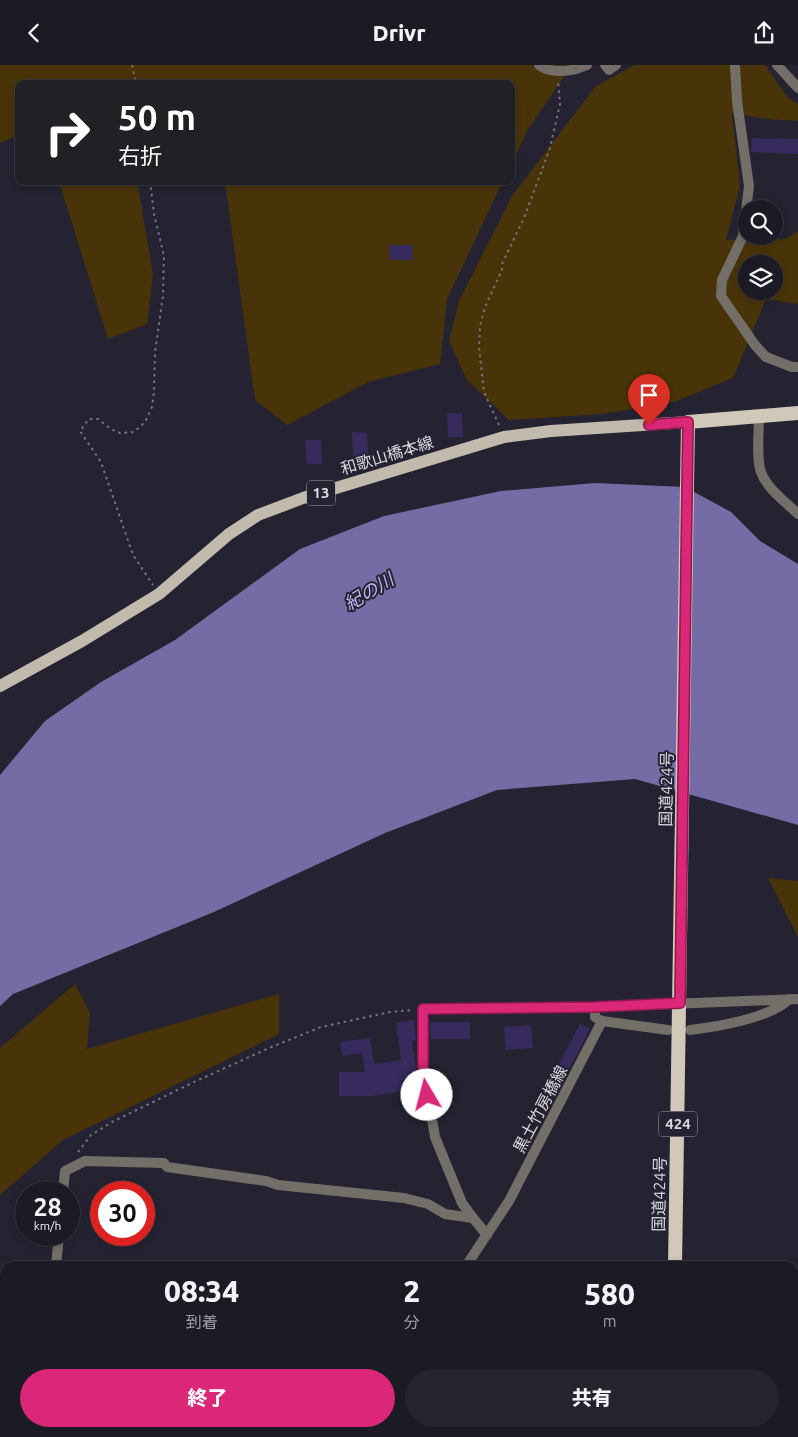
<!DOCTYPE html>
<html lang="ja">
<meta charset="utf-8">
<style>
body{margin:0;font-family:Ubuntu,"Noto Sans JP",sans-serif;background:#25232d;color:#f1f3f6;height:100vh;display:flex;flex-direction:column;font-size:19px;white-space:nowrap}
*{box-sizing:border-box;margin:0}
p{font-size:16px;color:#a0a1a7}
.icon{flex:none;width:28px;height:28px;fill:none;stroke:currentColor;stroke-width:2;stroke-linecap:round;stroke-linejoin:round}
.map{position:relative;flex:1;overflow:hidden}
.drawer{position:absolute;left:0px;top:1196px;width:799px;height:176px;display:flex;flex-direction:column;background:#1c1a25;border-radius:15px 15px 0 0;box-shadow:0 2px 8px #0003,0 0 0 1px #3a3842}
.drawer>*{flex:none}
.hud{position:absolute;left:15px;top:15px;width:500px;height:105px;border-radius:10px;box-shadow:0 2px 8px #0003,0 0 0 1px #3a3842;background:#202124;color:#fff;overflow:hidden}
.fabs{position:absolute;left:738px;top:135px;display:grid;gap:10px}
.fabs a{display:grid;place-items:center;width:45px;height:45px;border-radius:50%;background:#1c1a25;box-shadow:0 2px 8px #0003,0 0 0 1px #3a3842;font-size:25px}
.speed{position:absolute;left:15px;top:1116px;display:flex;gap:10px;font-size:25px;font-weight:700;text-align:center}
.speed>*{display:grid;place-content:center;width:65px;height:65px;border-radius:50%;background:#1c1a25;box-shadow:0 2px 8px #0003,0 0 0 1px #3a3842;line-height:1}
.speed small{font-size:12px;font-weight:400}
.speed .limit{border:8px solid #d22;background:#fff;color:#111}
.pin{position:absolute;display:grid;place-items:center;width:42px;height:42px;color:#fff;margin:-51px -21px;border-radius:50% 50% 50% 0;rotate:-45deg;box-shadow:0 0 5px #0007}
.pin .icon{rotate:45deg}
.me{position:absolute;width:55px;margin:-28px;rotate:352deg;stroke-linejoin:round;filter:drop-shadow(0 0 4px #0008)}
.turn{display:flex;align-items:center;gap:18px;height:105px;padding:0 20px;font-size:22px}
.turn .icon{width:65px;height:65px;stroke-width:2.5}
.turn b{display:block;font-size:35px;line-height:42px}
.eta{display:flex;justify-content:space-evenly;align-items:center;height:85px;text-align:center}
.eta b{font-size:30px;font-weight:800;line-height:35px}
.primary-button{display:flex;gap:10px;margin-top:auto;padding:10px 20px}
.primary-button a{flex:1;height:58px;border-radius:30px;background:#db2777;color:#fff;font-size:20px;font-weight:800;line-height:58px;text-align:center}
.primary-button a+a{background:#25232d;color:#f1f3f6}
header{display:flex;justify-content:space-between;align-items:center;height:65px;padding:0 20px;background:#1c1a25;font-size:22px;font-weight:800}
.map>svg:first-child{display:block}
.green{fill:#493409;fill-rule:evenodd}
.water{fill:#766ca5}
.building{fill:#372b5e}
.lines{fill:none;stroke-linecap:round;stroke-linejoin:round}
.path{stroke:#777582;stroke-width:2;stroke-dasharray:2.5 4;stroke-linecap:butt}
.minor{stroke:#736f68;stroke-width:10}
.tertiary{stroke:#736f68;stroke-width:10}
.primary{stroke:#c2baac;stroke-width:12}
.trunk{stroke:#d2c8ba;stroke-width:14}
.route-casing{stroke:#8e194d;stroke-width:12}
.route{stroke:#db2777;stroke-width:9}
.labels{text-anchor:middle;stroke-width:4;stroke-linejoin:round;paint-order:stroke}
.shield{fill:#252331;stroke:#a4a2ae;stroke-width:1}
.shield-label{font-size:15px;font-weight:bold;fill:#dad9e3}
.street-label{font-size:16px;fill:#dad9e3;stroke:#252331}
.water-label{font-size:18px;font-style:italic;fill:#c2b7fa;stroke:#252331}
</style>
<header><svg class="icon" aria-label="back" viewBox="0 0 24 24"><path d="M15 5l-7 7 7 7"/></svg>Drivr<svg class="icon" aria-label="share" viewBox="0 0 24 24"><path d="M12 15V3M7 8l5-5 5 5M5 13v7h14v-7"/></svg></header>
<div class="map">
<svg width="798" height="1372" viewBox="0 0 798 1372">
<rect width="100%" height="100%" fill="#252331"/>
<g class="green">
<path d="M 0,0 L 572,0 L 527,66 L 511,100 L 511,19 L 19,19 L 19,70 L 0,78 Z"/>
<path d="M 634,0 L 765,0 L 788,33 L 798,39 L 798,56 L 767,54 L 732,48 L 740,120 L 726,175 L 786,174 L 798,166 L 798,239 L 766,234 L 733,313 L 674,337 L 602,349 L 509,355 L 467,315 L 449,276 L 459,236 L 512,131 L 595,22 ZM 746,199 L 774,199 L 774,226 L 746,226 Z"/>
<path d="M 59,116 L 137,116 L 153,209 L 147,259 L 108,274 Z"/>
<path d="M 225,116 L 503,116 L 447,234 L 440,299 L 368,317 L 287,360 L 255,335 Z"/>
<path d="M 768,813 L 798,816 L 798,872 Z"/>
<path d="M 75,919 L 90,948 L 87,984 L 279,929 L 279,969 L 63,1075 L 0,1130 L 0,983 Z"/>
</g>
<path class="water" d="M 595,418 L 685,422 L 731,447 L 760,476 L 798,499 L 798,760 L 635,714 L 497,725 L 385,768 L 214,847 L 13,929 L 0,941 L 0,710 L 45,656 L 101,617 L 175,575 L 300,484 L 384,451 L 501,426 Z"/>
<g class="building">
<path d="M 752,73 L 798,74 L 798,89 L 751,87 Z"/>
<path d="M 389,180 L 412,180 L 413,195 L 390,195 Z"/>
<path d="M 447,348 L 462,348 L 463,372 L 448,372 Z"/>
<path d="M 352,367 L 367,368 L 368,391 L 353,391 Z"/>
<path d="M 305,375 L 321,375 L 322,399 L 307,399 Z"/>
<path d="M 414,955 L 416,975 L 412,976 L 418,1018 L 403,1021 L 404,1026 L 372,1031 L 339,1031 L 339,1007 L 365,1007 L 362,988 L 342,991 L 340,977 L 370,973 L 374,999 L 401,995 L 396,958 Z"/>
<path d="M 430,957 L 470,957 L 470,974 L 431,974 Z"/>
<path d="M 580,959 L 590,964 L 568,1006 L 558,1001 Z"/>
<path d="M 531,960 L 533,983 L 506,985 L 504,962 Z"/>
</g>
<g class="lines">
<g class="path">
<path d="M 132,0 L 136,19"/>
<path d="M 150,116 L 154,149 L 164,191 L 163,231 L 155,287 L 154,327 L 152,342 L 145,357 L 134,367 L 120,368 L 111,364 L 98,354 L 89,354 L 80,366 L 101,397 L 133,490 L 153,520"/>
<path d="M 499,360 L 484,327 L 479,282 L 480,261 L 485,242 L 502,205 L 502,199 L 524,153 L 550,83 L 560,39 L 558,16"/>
<path d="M 78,1087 L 91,1070 L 112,1057 L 192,1018 L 269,983 L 321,962 L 390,947 L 414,945"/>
</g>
<g class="minor">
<path d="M 605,0 L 609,5 L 616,0"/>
<path d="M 735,0 L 737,36 L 749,121 L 743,171 L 722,215 L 721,231 L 755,280 L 766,292 L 792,302 L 798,302"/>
<path d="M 690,965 C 716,962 771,953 789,934"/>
<path d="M 63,1128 L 65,1106 L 85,1096 L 164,1098 L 167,1102 L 266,1116 L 278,1120 L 404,1133 L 428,1139 L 445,1149 L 473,1153 L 487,1170"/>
<path d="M 473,1153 L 462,1138 L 435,1072 L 423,1001 L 423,944 L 595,942 L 595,952 L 602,956 L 668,965"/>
<path d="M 56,1201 L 59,1170"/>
<path d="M 466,1201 L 509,1136 L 602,956"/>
<path d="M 0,1260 L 5,1261"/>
<path d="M 31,1372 L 32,1368"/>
<path d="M 367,1372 L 369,1368"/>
</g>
<g class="tertiary">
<path d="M 539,0 C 551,10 574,6 587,0"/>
<path d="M 777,0 L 798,23"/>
<path d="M 759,351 C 759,367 756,393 761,407 C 767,424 786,437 798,449"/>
<path d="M 595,942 L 798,934"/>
</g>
<path class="primary" d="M 0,621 L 82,576 L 159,529 L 229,469 L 258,450 L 303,433 L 504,372 L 551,366 L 688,357"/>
<g class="trunk">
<path d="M 675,1201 L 688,357 L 798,348"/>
<path d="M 672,1372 L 672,1368"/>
</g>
</g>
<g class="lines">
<g class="route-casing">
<path id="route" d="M 427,1030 L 423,1001 L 423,944 L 595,942 L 680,938 L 688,357 L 649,360"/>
</g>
<use href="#route" class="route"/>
</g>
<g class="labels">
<g class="shield">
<rect x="307" y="415.5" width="28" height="25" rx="4"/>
<rect x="659" y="1046.5" width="38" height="25" rx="4"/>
</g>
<g class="shield-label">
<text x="321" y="433">13</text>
<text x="678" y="1064">424</text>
</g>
<g class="street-label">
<text transform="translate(387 390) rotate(-17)" y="6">和歌山橋本線</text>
<text transform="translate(666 724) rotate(-89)" y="6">国道424号</text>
<text transform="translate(540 1044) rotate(-62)" y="6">黒土竹房橋線</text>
<text transform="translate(659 1129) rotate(-89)" y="6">国道424号</text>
</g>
<g class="water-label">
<text transform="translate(369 527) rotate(-31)" y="6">紀の川</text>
</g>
</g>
</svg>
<div class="fabs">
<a><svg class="icon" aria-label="search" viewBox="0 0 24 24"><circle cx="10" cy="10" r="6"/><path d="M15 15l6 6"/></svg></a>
<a><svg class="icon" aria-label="layers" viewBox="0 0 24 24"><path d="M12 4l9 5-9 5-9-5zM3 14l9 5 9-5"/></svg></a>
</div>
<div class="speed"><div>28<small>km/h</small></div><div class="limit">30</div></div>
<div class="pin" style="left:649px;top:360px;background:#d93025"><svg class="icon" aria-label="arrive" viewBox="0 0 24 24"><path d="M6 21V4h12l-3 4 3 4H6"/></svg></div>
<svg class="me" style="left:427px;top:1030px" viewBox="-20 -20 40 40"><circle r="19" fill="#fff"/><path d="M0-13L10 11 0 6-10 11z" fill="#db2777"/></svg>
<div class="hud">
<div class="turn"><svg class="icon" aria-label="right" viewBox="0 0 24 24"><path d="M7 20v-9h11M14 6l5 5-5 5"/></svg><div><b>50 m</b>右折</div></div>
</div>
<section class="drawer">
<div class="eta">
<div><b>08:34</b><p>到着</p></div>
<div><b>2</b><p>分</p></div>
<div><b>580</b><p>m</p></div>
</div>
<div class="primary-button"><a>終了</a><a>共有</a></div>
</section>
</div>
